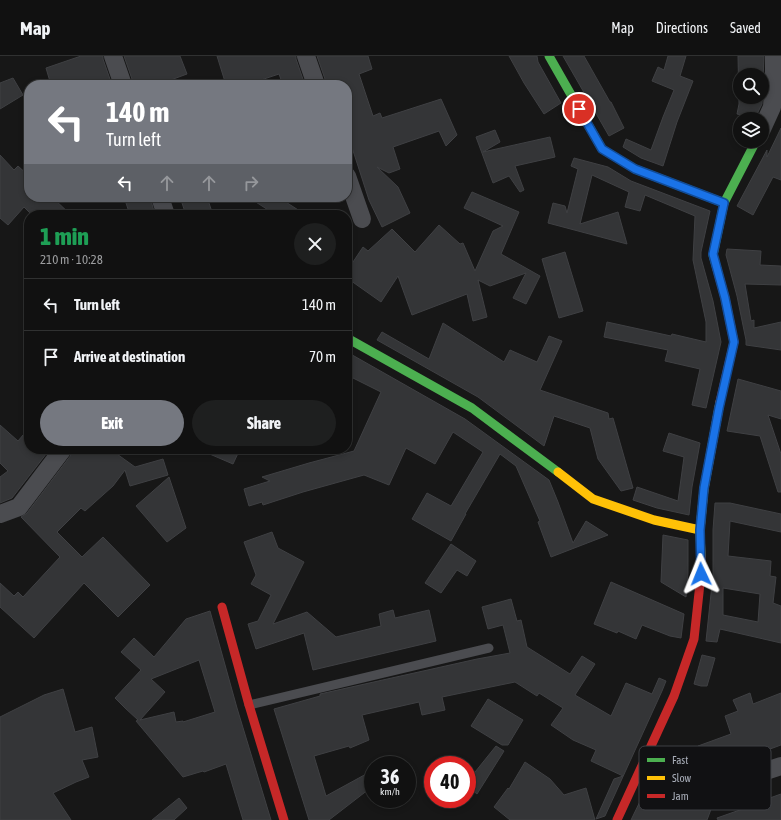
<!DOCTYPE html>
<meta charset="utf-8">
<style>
body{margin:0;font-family:"Asap Condensed",sans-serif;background:#1e1f1f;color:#f1f3f6;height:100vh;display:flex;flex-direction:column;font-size:15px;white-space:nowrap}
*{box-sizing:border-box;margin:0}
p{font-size:13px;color:#9c9d9f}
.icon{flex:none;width:22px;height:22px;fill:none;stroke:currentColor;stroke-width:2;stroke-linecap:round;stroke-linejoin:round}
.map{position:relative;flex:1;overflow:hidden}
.side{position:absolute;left:24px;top:154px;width:328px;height:244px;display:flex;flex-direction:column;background:#111;border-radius:16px;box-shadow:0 2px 6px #0003,0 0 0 1px #303131}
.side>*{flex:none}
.guide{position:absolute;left:24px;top:24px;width:328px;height:122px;border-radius:16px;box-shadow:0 2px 6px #0003,0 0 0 1px #303131;background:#757880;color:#fff;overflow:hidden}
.buttons{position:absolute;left:733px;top:12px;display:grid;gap:8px}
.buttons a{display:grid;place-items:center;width:36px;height:36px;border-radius:50%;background:#111;box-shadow:0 2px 6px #0003,0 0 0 1px #303131;font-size:20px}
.speed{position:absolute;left:364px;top:700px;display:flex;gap:8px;font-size:20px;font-weight:700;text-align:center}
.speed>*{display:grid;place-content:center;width:52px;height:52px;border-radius:50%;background:#111;box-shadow:0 2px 6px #0003,0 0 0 1px #303131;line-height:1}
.speed small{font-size:10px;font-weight:400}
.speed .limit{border:6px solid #d22;background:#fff;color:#111}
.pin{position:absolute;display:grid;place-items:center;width:34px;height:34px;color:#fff;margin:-17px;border:2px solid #fff;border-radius:50%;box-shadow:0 1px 4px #0007}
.me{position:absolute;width:44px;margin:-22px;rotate:358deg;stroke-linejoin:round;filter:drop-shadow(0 0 3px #0008)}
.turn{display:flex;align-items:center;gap:14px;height:84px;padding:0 16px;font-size:18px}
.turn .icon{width:52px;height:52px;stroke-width:2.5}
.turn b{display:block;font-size:28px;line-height:34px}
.lanes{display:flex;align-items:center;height:38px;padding:0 16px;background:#0003;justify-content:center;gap:20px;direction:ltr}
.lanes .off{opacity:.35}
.round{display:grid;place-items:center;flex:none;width:42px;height:42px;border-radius:21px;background:#1e1f1f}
.overview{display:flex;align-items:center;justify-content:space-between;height:68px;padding:0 16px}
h1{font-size:24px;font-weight:800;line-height:30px;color:#1e9e55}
.action{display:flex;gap:8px;margin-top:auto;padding:8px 16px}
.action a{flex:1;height:46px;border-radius:24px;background:#757880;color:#fff;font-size:16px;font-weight:800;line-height:46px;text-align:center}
.action a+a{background:#1e1f1f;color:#f1f3f6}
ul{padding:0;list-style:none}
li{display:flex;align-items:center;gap:12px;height:52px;padding:0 16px;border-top:1px solid #303131}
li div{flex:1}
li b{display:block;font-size:15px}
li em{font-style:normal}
header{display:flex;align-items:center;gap:24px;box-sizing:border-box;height:56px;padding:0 20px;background:#111;border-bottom:1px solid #303131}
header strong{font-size:19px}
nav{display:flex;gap:22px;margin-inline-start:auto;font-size:14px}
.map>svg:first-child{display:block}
.building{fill:#343537;stroke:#3f4043;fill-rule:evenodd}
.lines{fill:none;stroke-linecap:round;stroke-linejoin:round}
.lane{stroke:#4b4c50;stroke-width:9}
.street{stroke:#4b4c50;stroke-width:18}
.fast{stroke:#4caf50;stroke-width:9}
.slow{stroke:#ffc107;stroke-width:9}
.jam{stroke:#c62828;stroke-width:9}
.route-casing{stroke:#114b97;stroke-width:10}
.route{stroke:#1a73e8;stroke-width:7}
.key{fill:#111113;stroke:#3e4045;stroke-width:1}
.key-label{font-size:11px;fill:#a8adb8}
</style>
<header>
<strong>Map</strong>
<nav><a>Map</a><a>Directions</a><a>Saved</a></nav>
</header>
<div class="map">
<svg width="781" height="764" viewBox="0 0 781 764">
<rect width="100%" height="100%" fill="#171717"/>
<g class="building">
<path d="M 81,0 L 103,0 L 103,3 L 112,29 L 51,29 L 46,12 Z"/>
<path d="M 124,0 L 180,0 L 187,18 L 168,25 L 169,29 L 133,29 L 133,26 Z"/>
<path d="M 217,0 L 296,0 L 296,3 L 305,29 L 283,29 L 279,18 L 246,29 L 226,29 Z"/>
<path d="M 317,0 L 368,0 L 372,13 L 359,18 L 373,60 L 380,57 L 382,62 L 441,43 L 457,79 L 446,90 L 439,75 L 393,91 L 400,113 L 389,117 L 377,111 L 398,131 L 410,157 L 382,171 L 369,144 L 347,76 L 347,29 L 326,29 L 326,26 Z"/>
<path d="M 509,0 L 537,0 L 538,6 L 561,47 L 544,58 L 524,27 Z"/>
<path d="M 563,0 L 584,0 L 610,46 L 611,46 L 624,72 L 609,80 Z"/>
<path d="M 668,0 L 686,0 L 680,20 L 693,25 L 677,66 L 663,110 L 641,102 L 623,91 L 626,83 L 651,94 L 663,61 L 674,34 L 652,25 L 658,11 L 664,14 Z"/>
<path d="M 738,0 L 764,0 L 762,48 L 755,62 L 737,58 L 739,48 ZM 740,19 L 762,19 L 762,41 L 740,41 Z"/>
<path d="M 13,22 L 23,39 L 0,53 L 0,27 Z"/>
<path d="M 781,72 L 781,124 L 773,121 L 753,159 L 737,150 L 767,94 L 767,101 Z"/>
<path d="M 495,74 L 500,86 L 483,96 L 550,81 L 555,101 L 515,110 L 524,134 L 520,136 L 509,120 L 493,127 L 476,81 Z"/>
<path d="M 0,99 L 14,114 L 18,110 L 29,120 L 29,141 L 52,141 L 71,159 L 32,159 L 24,151 L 8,169 L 0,162 Z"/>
<path d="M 574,102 L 608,111 L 631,125 L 710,155 L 701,196 L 701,202 L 713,245 L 721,286 L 706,352 L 692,349 L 700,313 L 665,305 L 668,294 L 604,281 L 607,266 L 671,280 L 672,278 L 706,286 L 706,266 L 693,204 L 695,160 L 645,139 L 640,155 L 625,151 L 629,136 L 592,119 L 580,168 L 618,156 L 627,188 L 548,167 L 553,147 L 565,150 L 567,157 L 578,113 L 571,110 Z"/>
<path d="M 472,136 L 519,156 L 501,198 L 540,220 L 526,248 L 513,242 L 526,217 L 490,230 L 478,224 L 487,261 L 473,265 L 467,238 L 412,259 L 398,220 L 381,246 L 347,222 L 347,215 L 363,191 L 368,195 L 392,173 L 415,196 L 439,169 L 460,188 L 463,187 L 475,215 L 493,175 L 503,170 L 464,152 Z"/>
<path d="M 124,141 L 150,141 L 155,159 L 130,159 Z"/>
<path d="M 180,141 L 207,141 L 213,159 L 186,159 Z"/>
<path d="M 248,141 L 278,141 L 306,159 L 276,159 Z"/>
<path d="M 727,193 L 761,195 L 760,209 L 781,210 L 781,229 L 745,228 L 751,265 L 754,264 L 754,272 L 781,266 L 781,294 L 746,289 L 746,284 L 737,240 L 726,199 Z"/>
<path d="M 565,196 L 583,255 L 559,262 L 542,203 Z"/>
<path d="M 443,267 L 504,306 L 510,294 L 537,306 L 549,280 L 562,285 L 540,334 L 608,357 L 609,363 L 613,362 L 633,432 L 621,435 L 598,403 L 590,372 L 554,360 L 544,390 L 478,341 L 377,284 L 382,276 L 429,303 Z"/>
<path d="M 347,296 L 465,363 L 549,424 L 558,446 L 573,487 L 586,465 L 608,479 L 551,501 L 538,466 L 540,465 L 516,410 L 500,398 L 465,458 L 466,458 L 451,485 L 412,463 L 427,437 L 451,450 L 483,396 L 453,376 L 435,408 L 406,392 L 389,429 L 364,419 L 303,436 L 263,449 L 262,446 L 249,450 L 244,433 L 270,425 L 262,421 L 309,407 L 354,395 L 381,336 L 347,319 Z"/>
<path d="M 738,323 L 781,335 L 781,363 L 768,359 L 781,398 L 781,436 L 778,436 L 760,380 L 727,375 Z"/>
<path d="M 0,369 L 18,385 L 29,372 L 29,393 L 50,393 L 12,442 L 0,447 L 0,421 L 8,415 L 0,407 Z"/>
<path d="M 669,377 L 700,387 L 692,431 L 689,459 L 657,452 L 633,444 L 637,431 L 678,445 L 684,401 L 663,395 Z"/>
<path d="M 73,393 L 110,393 L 135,411 L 163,403 L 168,419 L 130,430 L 125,414 L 113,430 L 85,455 L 81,452 L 57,476 L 82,501 L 103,481 L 150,529 L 118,561 L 84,527 L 34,582 L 0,551 L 0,527 L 14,540 L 18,536 L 23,541 L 60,501 L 21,461 L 27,457 L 71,399 Z"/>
<path d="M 198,393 L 240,393 L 233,408 Z"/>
<path d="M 169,421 L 186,472 L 167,486 L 136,450 Z"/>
<path d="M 715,447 L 730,447 L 781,458 L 781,476 L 730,465 L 728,500 L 771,505 L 770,520 L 776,521 L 773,547 L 781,550 L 781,587 L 720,573 L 717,586 L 706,585 L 713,519 L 713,474 ZM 723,532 L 760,538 L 758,566 L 723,559 Z"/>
<path d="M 272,476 L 278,492 L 304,506 L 273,568 L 307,556 L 336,581 L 381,570 L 379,558 L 393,554 L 395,562 L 429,554 L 436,585 L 313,614 L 304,577 L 256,593 L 248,568 L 258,565 L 271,539 L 251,528 L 256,519 L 244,486 Z"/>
<path d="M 663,479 L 688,484 L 688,517 L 686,541 L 661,526 Z"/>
<path d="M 451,488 L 476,505 L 467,520 L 457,514 L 441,537 L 425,527 Z"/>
<path d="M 611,526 L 684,558 L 681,582 L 670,580 L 642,569 L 636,583 L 618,575 L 617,577 L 594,568 Z"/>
<path d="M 511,543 L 517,565 L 521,564 L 527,591 L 570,618 L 582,600 L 595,608 L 575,639 L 611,660 L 626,627 L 652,638 L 659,622 L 666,625 L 662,635 L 605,760 L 596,763 L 614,723 L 623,720 L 591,705 L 596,694 L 573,684 L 551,669 L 563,652 L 539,637 L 537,640 L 515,626 L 442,641 L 445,654 L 422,659 L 419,646 L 362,659 L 369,684 L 350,692 L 349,690 L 314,700 L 326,740 L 368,717 L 373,726 L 373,730 L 329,764 L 309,764 L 274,653 L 320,640 L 320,638 L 477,603 L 510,597 L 503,569 L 488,573 L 482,551 Z"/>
<path d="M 210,555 L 237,652 L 271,764 L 243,764 L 226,708 L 204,716 L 203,715 L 183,721 L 136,665 L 138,664 L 125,652 L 115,642 L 141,614 L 121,596 L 134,582 L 154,601 L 186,563 ZM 199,604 L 215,656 L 183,666 L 183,665 L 176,666 L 174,656 L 140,664 L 165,636 L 151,623 Z"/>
<path d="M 702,599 L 715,602 L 707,630 L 701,630 L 694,628 Z"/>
<path d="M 63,633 L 75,676 L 92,671 L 98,701 L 82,704 L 89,721 L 76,726 L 53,737 L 71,764 L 0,764 L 0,661 L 44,639 Z"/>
<path d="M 750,637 L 753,648 L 781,637 L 781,689 L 707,716 L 698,690 L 731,678 L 725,660 L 738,655 L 733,644 Z"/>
<path d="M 488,643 L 523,664 L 508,689 L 502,689 L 471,670 Z"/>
<path d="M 496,690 L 504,695 L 477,738 L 467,730 L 467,726 Z"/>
<path d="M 671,704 L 705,717 L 696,720 L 720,729 L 707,764 L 631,764 L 647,731 L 659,736 Z"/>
<path d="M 525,706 L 550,723 L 564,739 L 586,732 L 595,764 L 510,764 L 494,751 L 508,732 L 509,733 Z"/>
<path d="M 781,738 L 781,764 L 718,764 L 717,762 L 754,749 L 753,748 Z"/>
<path d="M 179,742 L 187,752 L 174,764 L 152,764 Z"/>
</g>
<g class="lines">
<path class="lane" d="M 249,649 L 489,592"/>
<g class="street">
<path d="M 113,0 L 123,29"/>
<path d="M 306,0 L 316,29"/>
<path d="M 762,73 L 772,51 L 774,17 L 774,0"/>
<path d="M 347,120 L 362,163"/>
<path d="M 160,141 L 166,159"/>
<path d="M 0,458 L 19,451 L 63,393"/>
<path d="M 751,720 L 781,710"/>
</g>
<g class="fast">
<path d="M 549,0 L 602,93 L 635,113 L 724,147"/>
<path d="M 717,213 L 713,199 L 724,147 L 756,85"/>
<path d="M 347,282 L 472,352 L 558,416"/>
</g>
<g class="slow">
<path d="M 558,416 L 593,443 L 654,464 L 700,474"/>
<path d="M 701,501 L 700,474 L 704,433 L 720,346"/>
</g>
<g class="jam">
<path d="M 717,213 L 725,242 L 734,286 L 720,346"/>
<path d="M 222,551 L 249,649 L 284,764"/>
<path d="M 617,764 L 674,640 L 694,583 L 701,518 L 701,501"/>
</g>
</g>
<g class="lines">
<g class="route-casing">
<path id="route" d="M 579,53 L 602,93 L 635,113 L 724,147 L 713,198 L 725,242 L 734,286 L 719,352 L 704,432 L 700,474 L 701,518"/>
</g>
<use href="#route" class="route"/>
</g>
<rect x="639" y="690" width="132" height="64" rx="6" class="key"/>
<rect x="647" y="702" width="18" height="4" fill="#4caf50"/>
<rect x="647" y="720" width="18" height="4" fill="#ffc107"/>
<rect x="647" y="738" width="18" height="4" fill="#c62828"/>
<g class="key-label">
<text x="672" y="708">Fast</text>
<text x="672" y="726">Slow</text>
<text x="672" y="744">Jam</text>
</g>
</svg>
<div class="buttons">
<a><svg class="icon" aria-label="search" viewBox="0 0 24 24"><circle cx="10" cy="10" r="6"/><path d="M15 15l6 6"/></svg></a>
<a><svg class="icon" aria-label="layers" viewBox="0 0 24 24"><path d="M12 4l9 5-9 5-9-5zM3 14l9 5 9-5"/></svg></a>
</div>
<div class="speed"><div>36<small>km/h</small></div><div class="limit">40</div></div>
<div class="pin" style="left:579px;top:53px;background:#d93025"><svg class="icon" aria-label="arrive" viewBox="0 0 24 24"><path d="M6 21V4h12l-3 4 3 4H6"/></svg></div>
<svg class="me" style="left:701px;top:518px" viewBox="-20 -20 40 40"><path d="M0-17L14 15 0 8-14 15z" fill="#1a73e8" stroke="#fff" stroke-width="4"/></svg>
<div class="guide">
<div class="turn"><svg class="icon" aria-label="left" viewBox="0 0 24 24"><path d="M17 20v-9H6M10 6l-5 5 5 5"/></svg><div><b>140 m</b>Turn left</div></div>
<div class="lanes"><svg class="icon" aria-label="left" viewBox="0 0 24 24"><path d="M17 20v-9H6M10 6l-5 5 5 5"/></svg><svg class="icon off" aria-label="ahead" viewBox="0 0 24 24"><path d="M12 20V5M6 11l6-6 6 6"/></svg><svg class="icon off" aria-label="ahead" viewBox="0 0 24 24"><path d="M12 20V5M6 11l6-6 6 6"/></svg><svg class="icon off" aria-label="right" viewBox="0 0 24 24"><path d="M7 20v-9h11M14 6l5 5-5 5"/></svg></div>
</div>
<section class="side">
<div class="overview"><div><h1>1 min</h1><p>210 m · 10:28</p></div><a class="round"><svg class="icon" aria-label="close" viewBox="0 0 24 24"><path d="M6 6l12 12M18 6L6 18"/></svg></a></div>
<ul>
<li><svg class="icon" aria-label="left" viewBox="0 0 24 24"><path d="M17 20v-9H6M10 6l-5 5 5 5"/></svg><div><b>Turn left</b></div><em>140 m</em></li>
<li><svg class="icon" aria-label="arrive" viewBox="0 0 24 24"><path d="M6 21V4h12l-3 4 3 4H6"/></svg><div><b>Arrive at destination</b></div><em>70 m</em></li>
</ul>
<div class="action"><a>Exit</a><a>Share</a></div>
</section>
</div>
